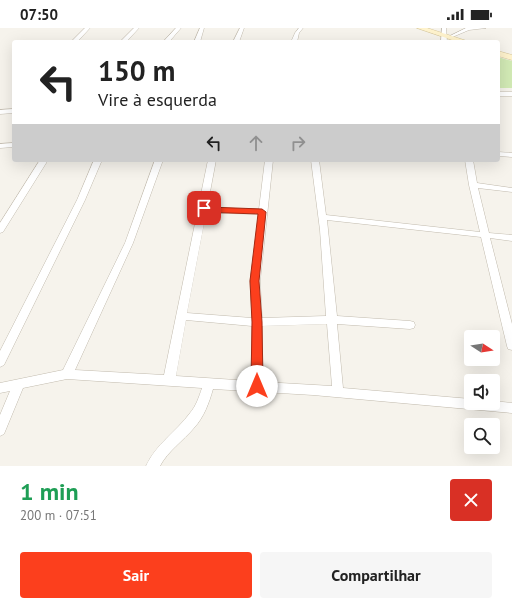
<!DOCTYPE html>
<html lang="pt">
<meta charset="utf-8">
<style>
body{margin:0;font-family:"PT Sans",sans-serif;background:#f6f6f6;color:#222;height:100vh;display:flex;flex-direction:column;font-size:15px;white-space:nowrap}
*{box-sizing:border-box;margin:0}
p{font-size:13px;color:#767676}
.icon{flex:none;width:22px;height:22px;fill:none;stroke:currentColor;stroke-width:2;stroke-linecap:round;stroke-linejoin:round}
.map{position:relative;height:438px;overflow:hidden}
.details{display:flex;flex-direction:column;background:#fff;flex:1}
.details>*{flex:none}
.top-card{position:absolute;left:12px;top:12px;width:488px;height:122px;border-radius:4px;box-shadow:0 4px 16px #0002;background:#fff;color:#222;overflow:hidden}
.needle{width:26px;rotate:102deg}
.controls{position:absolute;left:464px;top:302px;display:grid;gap:8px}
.controls a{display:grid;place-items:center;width:36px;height:36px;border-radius:4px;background:#fff;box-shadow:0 4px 16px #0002;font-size:20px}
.pin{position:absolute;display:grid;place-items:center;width:34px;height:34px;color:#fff;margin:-17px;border-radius:8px;box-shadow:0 2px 6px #0006}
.me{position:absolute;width:44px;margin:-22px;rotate:0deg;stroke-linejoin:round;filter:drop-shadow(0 0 3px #0008)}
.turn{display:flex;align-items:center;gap:14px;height:84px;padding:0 20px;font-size:18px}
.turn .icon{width:52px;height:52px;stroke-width:2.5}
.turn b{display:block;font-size:28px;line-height:34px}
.lanes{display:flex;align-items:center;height:38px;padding:0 20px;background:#0003;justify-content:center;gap:20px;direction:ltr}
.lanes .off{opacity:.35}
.round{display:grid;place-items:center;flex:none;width:42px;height:42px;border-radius:4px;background:#f6f6f6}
.summary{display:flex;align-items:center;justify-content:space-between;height:68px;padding:0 20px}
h1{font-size:24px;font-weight:800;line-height:30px;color:#1e9e55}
.primary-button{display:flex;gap:8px;margin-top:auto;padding:8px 20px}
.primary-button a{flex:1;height:46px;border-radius:4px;background:#fc3f1d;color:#fff;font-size:16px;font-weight:800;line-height:46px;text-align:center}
.primary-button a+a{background:#f6f6f6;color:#222}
.status{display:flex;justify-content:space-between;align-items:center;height:28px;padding:0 20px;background:#fff;direction:ltr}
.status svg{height:11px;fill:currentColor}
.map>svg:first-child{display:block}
.green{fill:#d2eab5}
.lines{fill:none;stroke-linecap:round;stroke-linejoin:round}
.street-casing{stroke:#c2bbae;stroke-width:1}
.secondary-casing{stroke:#d6c79b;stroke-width:1}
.street{fill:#fff;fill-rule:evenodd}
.secondary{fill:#fff3cd;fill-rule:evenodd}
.route{fill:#fc3f1d;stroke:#a42913}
</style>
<div class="status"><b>07:50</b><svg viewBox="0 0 49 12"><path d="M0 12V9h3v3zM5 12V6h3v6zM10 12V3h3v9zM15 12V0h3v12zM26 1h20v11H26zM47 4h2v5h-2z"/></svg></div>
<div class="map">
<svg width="512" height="438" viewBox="0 0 512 438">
<rect width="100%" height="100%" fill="#f6f3ec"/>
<path class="green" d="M 498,29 L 512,33 L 512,60 L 498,60 Z"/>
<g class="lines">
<g class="street-casing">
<g id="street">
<path d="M 85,0 L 90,0 L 77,14 L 71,14 Z"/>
<path d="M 134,0 L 139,0 L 126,14 L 120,14 Z"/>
<path d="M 176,0 L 181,0 L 169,14 L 163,14 Z"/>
<path d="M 200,0 L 204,0 L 200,14 L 194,14 Z"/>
<path d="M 240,0 L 244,0 L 239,14 L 233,14 Z"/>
<path d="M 299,0 L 303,0 L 299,5 L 297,14 L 291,14 L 295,5 Z"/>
<path d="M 442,0 L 446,0 L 447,14 L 441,14 Z"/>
<path d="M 466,0 L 486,0 L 469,2 L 450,10 L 448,9 Z"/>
<rect x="498" y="64" width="14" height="4"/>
<path d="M 14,81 L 14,85 L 0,86 L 0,82 Z"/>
<path d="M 14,115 L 14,119 L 0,120 L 0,116 Z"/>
<path d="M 498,124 L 512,125 L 512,129 L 498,128 Z"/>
<path d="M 40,132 L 48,132 L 3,204 L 0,205 L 0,195 Z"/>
<path d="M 94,132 L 102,132 L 85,172 L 4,337 L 0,339 L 0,323 L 77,172 Z"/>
<path d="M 155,132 L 163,132 L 133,215 L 75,342 L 164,347 L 208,132 L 216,132 L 207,180 L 259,181 L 265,132 L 273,132 L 260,253 L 262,290 L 326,288 L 320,202 L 311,132 L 319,132 L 326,187 L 480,204 L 469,157 L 465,132 L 473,132 L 477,155 L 512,160 L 512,164 L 478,160 L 489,205 L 512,207 L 512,213 L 490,210 L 512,296 L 512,322 L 508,321 L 507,318 L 481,209 L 327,192 L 337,288 L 410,293 L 414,294 L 415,297 L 414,300 L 410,301 L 337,296 L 343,360 L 471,371 L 471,375 L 493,375 L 493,373 L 512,375 L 512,385 L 313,367 L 213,361 C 209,375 204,389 194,400 C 183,413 168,423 160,438 L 146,438 C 156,416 176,404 190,385 C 196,378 199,369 202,360 L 67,351 L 23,360 L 4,406 L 0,408 L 0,387 L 10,363 L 0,365 L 0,355 L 63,342 L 125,215 ZM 206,185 L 259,186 L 250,253 L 252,290 L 187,285 ZM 186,292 L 252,298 L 251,353 L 176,348 ZM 327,296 L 332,358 L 263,354 L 262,298 Z"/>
</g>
</g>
<g class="secondary-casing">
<g id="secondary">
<path d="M 417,0 L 427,0 L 470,14 L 458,14 Z"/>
<path d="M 498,23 L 512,27 L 512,32 L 498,28 Z"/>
</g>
</g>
<use href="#street" class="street"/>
<use href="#secondary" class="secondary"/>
</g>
<path class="route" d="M 204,177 L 208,179 L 262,181 L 266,184 L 259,253 L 262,294 L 263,358 L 261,361 L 257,363 L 253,361 L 251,358 L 252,294 L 250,253 L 258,186 L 200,184 L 200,180 Z"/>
</svg>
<div class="controls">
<a><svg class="needle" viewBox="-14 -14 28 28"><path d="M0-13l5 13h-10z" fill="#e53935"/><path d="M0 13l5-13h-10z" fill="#767676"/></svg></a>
<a><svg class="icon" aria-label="sound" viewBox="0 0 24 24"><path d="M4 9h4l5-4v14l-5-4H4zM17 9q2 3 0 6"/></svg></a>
<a><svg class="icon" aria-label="search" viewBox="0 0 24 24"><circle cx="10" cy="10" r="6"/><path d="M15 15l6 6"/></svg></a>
</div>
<div class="pin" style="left:204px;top:180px;background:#d93025"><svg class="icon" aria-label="arrive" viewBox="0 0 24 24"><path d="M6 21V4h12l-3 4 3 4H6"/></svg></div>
<svg class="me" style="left:257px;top:358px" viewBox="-20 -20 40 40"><circle r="19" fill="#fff"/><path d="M0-13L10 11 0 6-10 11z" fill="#fc3f1d"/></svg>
<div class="top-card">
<div class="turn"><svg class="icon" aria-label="left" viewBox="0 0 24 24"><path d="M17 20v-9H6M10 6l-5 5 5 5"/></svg><div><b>150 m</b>Vire à esquerda</div></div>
<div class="lanes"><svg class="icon" aria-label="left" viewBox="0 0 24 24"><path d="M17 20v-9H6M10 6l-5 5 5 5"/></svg><svg class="icon off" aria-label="ahead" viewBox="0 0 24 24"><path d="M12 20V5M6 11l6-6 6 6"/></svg><svg class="icon off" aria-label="right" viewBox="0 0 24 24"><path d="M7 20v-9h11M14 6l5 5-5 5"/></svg></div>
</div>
</div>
<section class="details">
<div class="summary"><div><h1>1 min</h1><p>200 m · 07:51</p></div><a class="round" style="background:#d93025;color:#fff"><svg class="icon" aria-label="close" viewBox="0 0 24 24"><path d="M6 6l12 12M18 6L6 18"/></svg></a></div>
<div class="primary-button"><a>Sair</a><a>Compartilhar</a></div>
</section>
